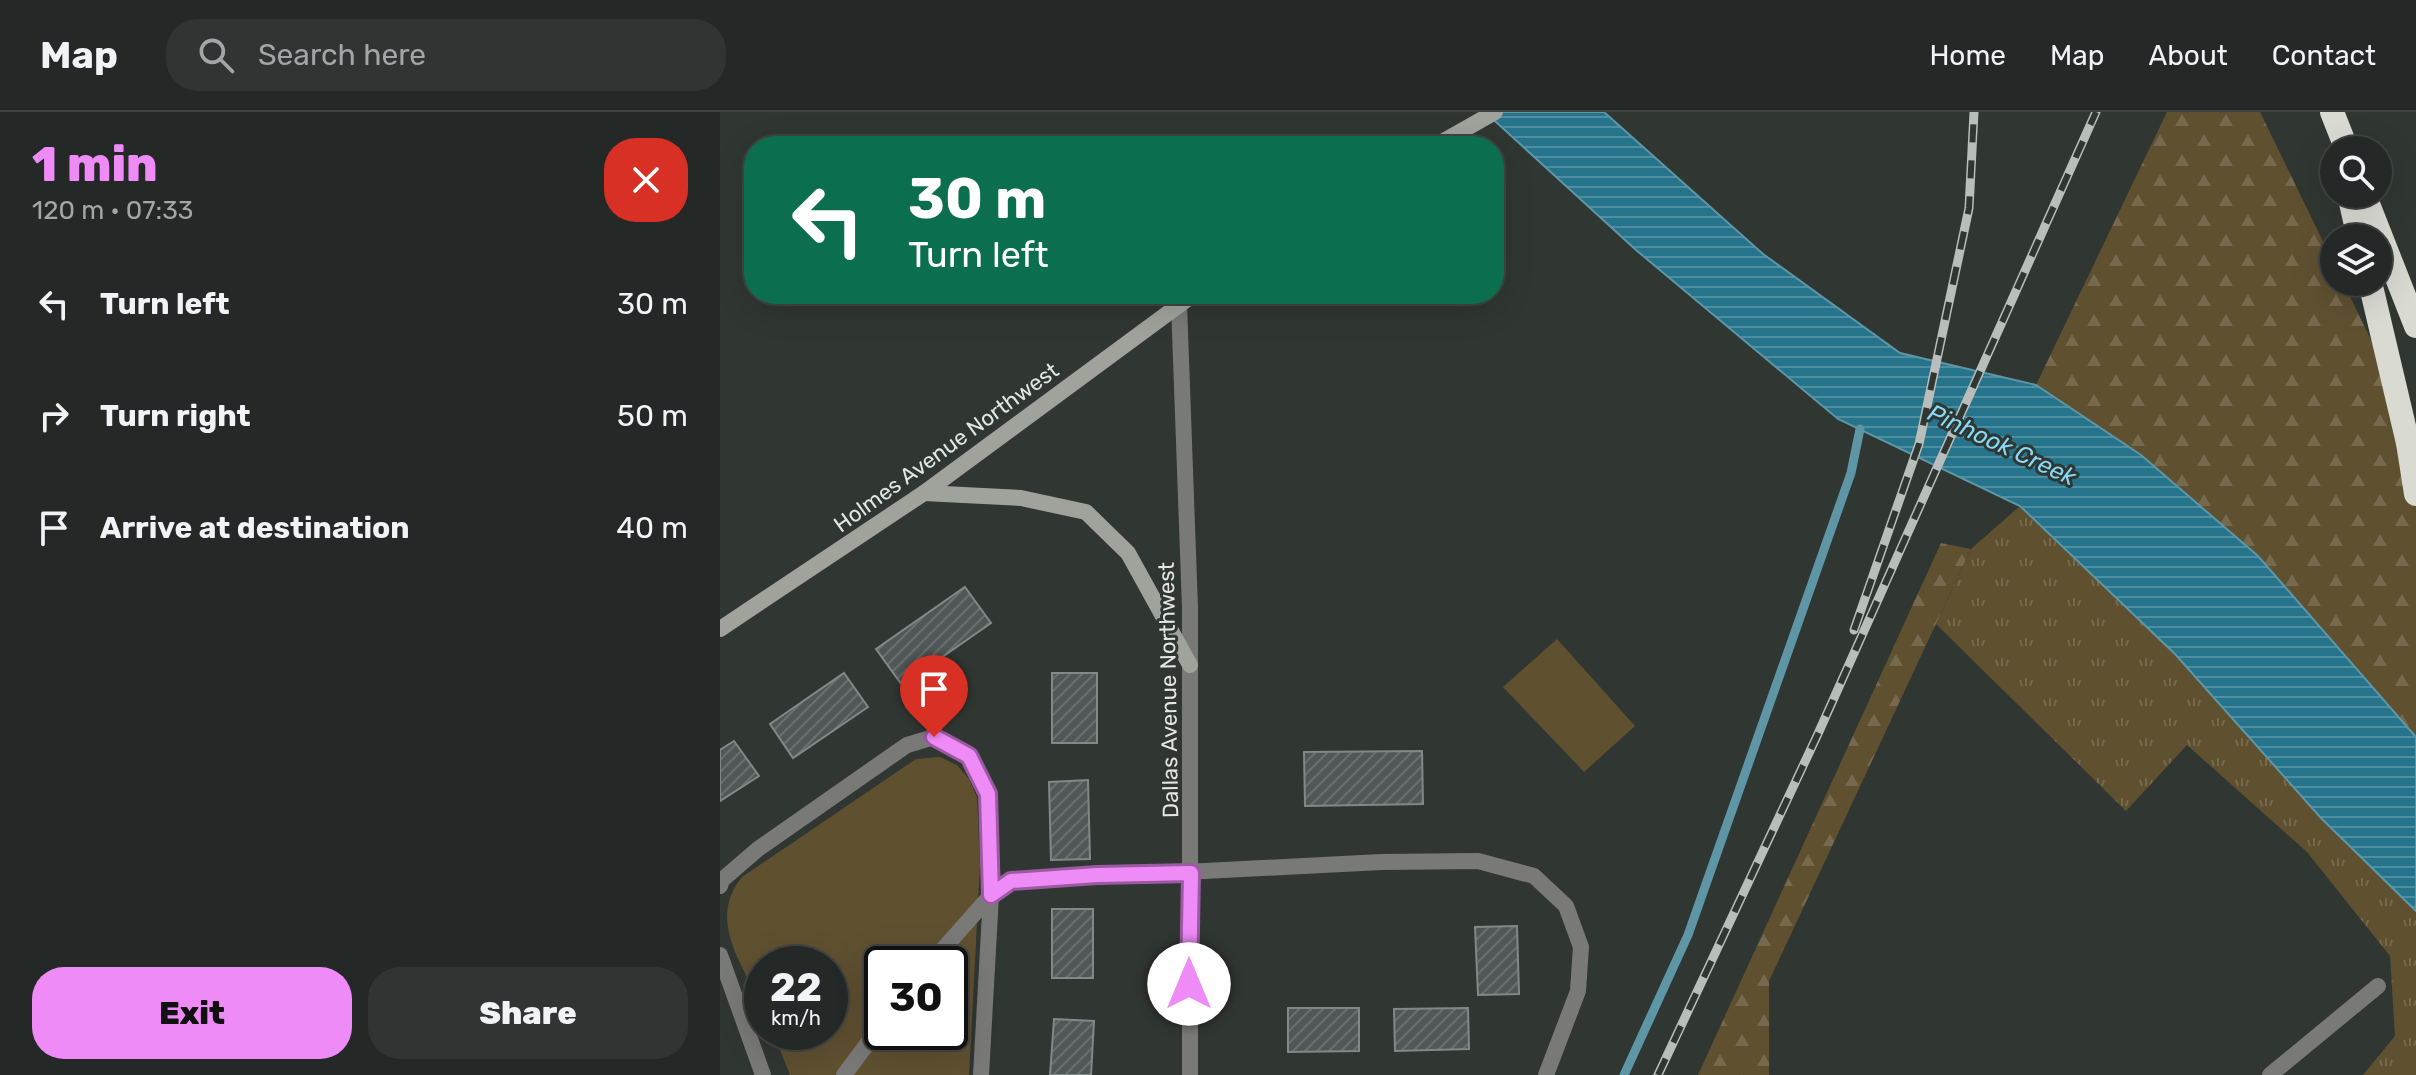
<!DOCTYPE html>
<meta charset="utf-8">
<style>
body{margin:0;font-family:Rubik,sans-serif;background:#303432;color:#f1f3f6;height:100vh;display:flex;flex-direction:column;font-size:30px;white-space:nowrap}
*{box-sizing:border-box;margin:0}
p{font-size:26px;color:#a3a6a7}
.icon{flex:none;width:44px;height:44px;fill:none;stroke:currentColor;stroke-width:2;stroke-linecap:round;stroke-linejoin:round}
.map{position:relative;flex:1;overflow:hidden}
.sheet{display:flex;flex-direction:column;background:#242826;width:720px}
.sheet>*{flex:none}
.guide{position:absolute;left:24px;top:24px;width:760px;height:168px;border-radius:32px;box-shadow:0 8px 32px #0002,0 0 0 2px #414443;background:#0b6e4f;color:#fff;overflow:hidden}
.tools{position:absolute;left:1600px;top:24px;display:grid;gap:16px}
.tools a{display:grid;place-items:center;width:72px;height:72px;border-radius:50%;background:#242826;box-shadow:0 8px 32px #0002,0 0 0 2px #414443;font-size:40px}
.speed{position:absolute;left:24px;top:834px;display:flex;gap:16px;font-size:40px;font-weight:700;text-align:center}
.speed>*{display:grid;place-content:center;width:104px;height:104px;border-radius:50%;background:#242826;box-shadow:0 8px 32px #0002,0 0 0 2px #414443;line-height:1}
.speed small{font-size:20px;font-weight:400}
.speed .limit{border:4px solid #111;border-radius:12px;background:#fff;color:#111}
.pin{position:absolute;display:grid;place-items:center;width:68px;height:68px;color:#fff;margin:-82px -34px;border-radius:50% 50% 50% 0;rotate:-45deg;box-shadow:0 0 8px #0007}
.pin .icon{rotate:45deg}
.me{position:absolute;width:88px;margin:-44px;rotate:0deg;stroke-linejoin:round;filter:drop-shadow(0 0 6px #0008)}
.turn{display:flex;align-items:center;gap:28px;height:168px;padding:0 32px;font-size:36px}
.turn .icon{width:104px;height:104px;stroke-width:2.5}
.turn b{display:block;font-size:56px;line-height:68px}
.round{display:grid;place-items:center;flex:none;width:84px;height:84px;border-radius:32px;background:#303432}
.head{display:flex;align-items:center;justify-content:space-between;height:136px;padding:0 32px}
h1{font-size:48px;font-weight:800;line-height:60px;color:#ef8bf7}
.cta{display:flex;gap:16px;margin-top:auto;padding:16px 32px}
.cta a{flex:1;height:92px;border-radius:32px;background:#ef8bf7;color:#111;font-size:32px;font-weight:800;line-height:92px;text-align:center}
.cta a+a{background:#303432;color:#f1f3f6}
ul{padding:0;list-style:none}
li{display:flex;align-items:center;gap:24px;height:112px;padding:0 32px}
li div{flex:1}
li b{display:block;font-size:30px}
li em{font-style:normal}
header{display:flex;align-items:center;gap:48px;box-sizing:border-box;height:112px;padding:0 40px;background:#242826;border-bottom:2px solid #414443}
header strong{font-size:38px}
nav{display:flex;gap:44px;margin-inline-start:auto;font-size:28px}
.search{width:560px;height:72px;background:#303432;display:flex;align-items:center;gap:20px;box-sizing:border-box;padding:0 28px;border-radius:32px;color:#a3a6a7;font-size:30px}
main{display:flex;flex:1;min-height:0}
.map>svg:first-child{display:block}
.grass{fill:url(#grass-tufts)}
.forest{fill:url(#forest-firs)}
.green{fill:#5f5030;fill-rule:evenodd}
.water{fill:url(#water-rules);stroke:#5e96a6;stroke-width:2}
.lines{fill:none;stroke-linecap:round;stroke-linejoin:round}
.stream{stroke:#5e96a6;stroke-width:9}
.building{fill:url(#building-hatch);stroke:#808988;stroke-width:2}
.service{stroke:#797a77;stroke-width:16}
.minor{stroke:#797a77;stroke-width:16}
.secondary{stroke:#a0a29c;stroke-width:16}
.motorway{stroke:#d9dbd3;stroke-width:24}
.rail-casing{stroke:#b9bdbb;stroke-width:9}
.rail{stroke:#303632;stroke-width:6;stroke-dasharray:18;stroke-linecap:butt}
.route-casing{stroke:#9b5aa1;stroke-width:20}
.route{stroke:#ef8bf7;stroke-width:14}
.labels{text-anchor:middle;stroke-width:6;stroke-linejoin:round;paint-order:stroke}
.street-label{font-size:22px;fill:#e3e6e4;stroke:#303632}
.water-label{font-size:24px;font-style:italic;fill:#87daf6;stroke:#303632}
</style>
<header>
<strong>Map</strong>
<div class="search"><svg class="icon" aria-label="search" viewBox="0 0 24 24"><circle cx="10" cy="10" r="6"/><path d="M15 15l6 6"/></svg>Search here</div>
<nav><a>Home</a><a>Map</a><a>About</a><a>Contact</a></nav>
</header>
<main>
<section class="sheet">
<div class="head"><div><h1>1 min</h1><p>120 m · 07:33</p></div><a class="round" style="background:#d93025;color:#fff"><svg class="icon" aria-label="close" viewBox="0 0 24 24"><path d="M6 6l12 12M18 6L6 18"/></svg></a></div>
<ul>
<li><svg class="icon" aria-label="left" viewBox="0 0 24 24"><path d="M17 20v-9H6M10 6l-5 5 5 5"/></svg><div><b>Turn left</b></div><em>30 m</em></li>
<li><svg class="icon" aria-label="right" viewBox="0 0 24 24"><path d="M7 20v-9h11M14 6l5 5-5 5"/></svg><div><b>Turn right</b></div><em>50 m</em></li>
<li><svg class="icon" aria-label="arrive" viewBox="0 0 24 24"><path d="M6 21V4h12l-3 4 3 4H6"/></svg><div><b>Arrive at destination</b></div><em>40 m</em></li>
</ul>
<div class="cta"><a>Exit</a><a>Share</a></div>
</section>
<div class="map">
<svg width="1696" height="963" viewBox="0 0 1696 963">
<defs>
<pattern id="grass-tufts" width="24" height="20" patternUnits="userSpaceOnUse" patternTransform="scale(2)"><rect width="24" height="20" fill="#5f5030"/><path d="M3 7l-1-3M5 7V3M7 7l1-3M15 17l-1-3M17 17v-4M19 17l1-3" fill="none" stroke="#76694e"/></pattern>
<pattern id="forest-firs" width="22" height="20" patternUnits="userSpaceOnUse" patternTransform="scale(2)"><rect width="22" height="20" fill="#5f5030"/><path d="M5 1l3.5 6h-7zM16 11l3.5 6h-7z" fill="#76694e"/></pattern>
<pattern id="water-rules" width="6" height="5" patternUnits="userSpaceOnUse" patternTransform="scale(2)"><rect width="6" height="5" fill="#25748b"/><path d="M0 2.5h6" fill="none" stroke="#4f8ea1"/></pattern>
<pattern id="building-hatch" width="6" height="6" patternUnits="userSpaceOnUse" patternTransform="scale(2)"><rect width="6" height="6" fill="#505857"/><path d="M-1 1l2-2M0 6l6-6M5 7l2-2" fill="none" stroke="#69706f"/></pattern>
</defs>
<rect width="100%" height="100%" fill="#303632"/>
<path class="grass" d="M 1300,394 L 1455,542 L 1601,706 L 1696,799 L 1696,963 L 1643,963 L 1675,924 L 1670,844 L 1587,740 L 1467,633 L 1406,699 L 1216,512 L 1251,437 Z"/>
<g class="forest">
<path d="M 1447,0 L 1540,0 L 1614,152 L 1614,170 L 1623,170 L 1696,321 L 1696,625 L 1538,444 L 1421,343 L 1316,273 Z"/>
<path d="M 1221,431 L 1251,437 L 1049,869 L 1049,963 L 978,963 Z"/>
</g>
<g class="green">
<path d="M 837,527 L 915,614 L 864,660 L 783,575 Z"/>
<path d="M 220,645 L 237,653 L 249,667 L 257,685 L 260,753 L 249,963 L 70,963 L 53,920 L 110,920 L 110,852 L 42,852 L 42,897 C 35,881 27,866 20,851 C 5,819 0,792 22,765 L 196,647 ZM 162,852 L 230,852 L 230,920 L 162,920 Z"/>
</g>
<path class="water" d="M 765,0 L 884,0 L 1043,142 L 1180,241 L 1316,273 L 1421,343 L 1538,444 L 1696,625 L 1696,799 L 1601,706 L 1455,542 L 1300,394 L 1118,307 L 916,138 Z"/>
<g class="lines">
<path class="stream" d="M 904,963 L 968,823 L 1131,361 L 1140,317"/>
</g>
<g class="building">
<path d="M 245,475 L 271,511 L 182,573 L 156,537 Z"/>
<path d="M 124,561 L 148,595 L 73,646 L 50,612 Z"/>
<rect x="332" y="561" width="45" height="70"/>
<path d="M 14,629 L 39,664 L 0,689 L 0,638 Z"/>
<path d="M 702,639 L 703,692 L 585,694 L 584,640 Z"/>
<path d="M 368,668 L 370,747 L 331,748 L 329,670 Z"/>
<rect x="332" y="797" width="41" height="69"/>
<path d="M 797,814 L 799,882 L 758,883 L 755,815 Z"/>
<path d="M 568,896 L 639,896 L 639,939 L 568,940 Z"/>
<path d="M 748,896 L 749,937 L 675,939 L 674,897 Z"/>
<path d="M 334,907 L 374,909 L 371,963 L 330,963 Z"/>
</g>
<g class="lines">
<g class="service">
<path d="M 0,774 L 2,768 L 38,737 L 187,633 L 214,625 L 249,644 L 268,682 L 271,783 L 261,963"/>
<path d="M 0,843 L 43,963"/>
<path d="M 210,852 L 271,783 L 291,769 L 661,750 L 758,749 L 814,764 L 846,794 L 861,835 L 858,879 L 826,963"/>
<path d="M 124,963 L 162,912"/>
</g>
<g class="minor">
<path d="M 459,192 L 470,496 L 470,963"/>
<path d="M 1550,963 L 1658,874"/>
</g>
<g class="secondary">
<path d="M 715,34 L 775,0"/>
<path d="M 204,381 L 301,386 L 366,400 L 408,441 L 470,553"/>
<path d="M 0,517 L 204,381 L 474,182"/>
</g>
<g class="motorway">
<path d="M 1612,0 L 1627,38"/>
<path d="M 1629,82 L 1639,126"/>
<path d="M 1644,82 L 1696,214"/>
<path d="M 1650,170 L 1688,331 L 1696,382"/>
</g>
<g class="rail-casing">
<g id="rail">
<path d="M 1134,518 L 1199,332 L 1249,96 L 1254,0"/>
<path d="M 938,963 L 1097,624 L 1376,0"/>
</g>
</g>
<use href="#rail" class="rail"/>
</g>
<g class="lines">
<g class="route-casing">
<path id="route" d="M 214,625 L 249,644 L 268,682 L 271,783 L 291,769 L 377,763 L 471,761 L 469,872"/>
</g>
<use href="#route" class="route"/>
</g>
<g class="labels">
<g class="street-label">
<text transform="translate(226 335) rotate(-36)" y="8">Holmes Avenue Northwest</text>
<text transform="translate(448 578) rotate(-91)" y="8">Dallas Avenue Northwest</text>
</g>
<g class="water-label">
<text transform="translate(1282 333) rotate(25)" y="8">Pinhook Creek</text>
</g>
</g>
</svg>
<div class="tools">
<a><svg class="icon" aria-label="search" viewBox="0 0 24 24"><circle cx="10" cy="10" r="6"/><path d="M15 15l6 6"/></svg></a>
<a><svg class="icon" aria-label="layers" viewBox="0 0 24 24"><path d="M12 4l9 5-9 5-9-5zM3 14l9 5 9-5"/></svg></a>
</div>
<div class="speed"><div>22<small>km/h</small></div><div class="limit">30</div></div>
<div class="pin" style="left:214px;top:625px;background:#d93025"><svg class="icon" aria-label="arrive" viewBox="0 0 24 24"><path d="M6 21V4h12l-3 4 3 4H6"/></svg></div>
<svg class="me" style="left:469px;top:872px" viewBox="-20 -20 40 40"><circle r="19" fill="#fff"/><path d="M0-13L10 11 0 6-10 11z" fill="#ef8bf7"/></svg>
<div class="guide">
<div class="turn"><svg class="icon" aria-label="left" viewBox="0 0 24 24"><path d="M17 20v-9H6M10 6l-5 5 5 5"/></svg><div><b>30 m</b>Turn left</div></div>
</div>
</div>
</main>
